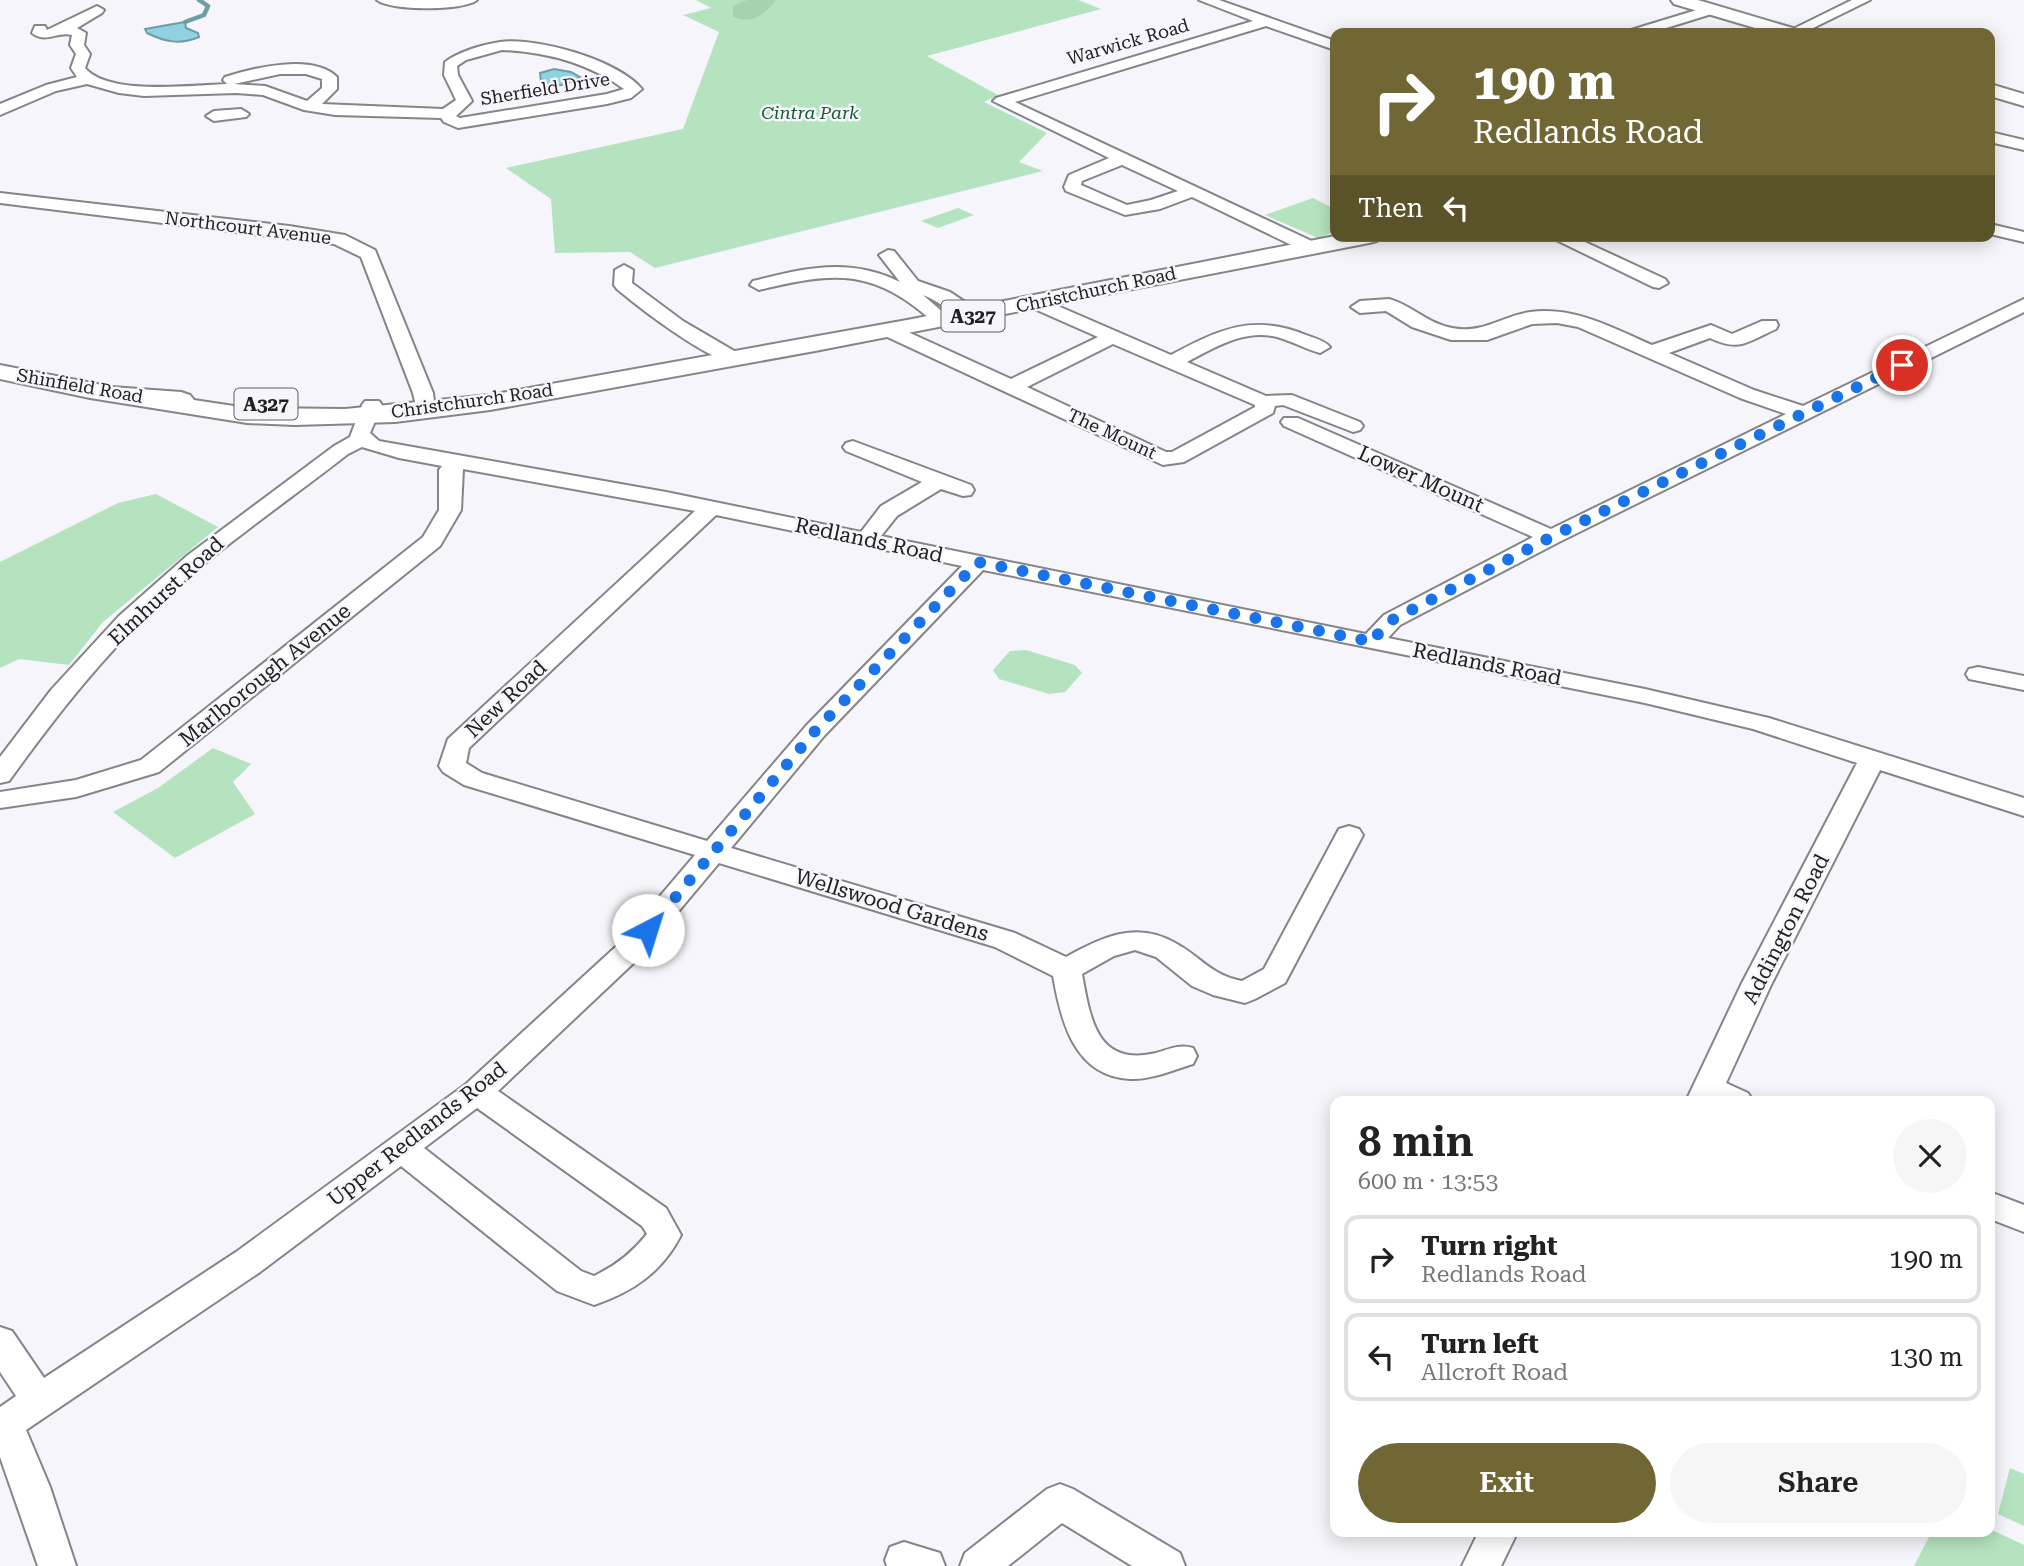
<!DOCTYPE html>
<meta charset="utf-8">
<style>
body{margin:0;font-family:"Roboto Serif",serif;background:#f6f6f6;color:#222;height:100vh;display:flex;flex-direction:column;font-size:26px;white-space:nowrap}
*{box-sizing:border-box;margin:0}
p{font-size:23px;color:#767676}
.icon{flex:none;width:38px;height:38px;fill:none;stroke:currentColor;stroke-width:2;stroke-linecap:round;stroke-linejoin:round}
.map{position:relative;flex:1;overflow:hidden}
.sheet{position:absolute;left:1330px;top:1096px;width:665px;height:441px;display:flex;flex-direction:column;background:#fff;border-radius:14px;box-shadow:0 4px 18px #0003}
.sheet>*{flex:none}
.top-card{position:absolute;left:1330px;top:28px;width:665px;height:214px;border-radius:14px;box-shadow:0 4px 18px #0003;background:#716734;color:#fff;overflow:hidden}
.pin{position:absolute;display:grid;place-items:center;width:60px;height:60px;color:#fff;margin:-30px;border:4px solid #fff;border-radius:50%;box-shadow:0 2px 7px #0007}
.me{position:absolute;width:77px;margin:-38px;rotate:40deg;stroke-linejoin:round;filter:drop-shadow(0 0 5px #0008)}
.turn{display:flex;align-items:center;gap:24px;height:147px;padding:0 28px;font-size:32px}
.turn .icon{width:91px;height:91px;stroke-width:2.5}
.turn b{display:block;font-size:49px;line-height:60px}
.then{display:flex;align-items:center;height:66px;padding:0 28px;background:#0003;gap:14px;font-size:26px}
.round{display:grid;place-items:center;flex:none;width:74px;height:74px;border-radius:37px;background:#f6f6f6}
.overview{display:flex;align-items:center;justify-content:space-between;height:119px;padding:0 28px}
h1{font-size:42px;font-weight:600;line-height:52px}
.action{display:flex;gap:14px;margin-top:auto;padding:14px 28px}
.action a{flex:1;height:80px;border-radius:42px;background:#716734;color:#fff;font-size:28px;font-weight:600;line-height:80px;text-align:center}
.action a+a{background:#f6f6f6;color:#222}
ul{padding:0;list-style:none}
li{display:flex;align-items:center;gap:21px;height:88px;margin:0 14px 10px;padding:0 14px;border:4px solid #e0e0e0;border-radius:14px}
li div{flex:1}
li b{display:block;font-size:26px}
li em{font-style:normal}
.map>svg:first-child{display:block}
.green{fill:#b5e3bf}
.forest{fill:#a5d3af}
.water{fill:#90d2e1;stroke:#6e9da8;stroke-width:2}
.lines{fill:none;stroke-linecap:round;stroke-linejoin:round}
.stream{stroke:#6e9da8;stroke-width:4.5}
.minor-casing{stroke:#848489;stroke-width:4}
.major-casing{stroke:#848489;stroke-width:4}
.minor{fill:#fff;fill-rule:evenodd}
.major{fill:#fff;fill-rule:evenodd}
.route{stroke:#1a73e8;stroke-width:12;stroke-dasharray:0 21.6}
.labels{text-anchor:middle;stroke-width:5;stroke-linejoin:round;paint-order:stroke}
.far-street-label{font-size:18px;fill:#202022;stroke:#f5f5fb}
.far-park-label{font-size:18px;font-style:italic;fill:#165b2f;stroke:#f5f5fb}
.shield{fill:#f5f5fb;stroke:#606063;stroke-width:2}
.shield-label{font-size:19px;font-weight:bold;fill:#202022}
.street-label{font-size:21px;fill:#202022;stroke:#f5f5fb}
</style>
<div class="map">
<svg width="2024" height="1566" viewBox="0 0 2024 1566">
<rect width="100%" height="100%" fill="#f5f5fb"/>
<g class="green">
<path d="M 696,0 L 1078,0 L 1101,9 L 927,56 L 998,95 L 984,102 L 1047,133 L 1019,162 L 1043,171 L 655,268 L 630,252 L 555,253 L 551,199 L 506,168 L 683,129 L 719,32 L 683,15 L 711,8 Z"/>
<path d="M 1313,198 L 1335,209 L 1335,232 L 1318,238 L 1265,215 Z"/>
<path d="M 958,208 L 974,215 L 938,228 L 921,221 Z"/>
<path d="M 156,494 L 218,527 L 103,622 L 69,665 L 19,659 L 0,668 L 0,562 L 118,503 Z"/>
<path d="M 1026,650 L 1075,665 L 1082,673 L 1065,692 L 1049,694 L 999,679 L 993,670 L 1010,651 Z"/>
<path d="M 213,748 L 251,764 L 233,782 L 255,814 L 175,858 L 113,812 L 158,788 Z"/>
<path d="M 2010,1468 L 2024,1474 L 2024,1526 L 1998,1514 Z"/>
<path d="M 1990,1529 L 2024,1545 L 2024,1566 L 1914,1566 L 1929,1537 L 1936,1531 Z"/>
</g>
<path class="forest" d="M 747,0 L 776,0 C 765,15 752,24 733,17 L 733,6 Z"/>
<g class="water">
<path d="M 185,22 L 186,28 L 198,33 L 199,37 C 180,45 165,42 147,33 L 145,29 Z"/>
<path d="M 554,69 L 571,72 L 580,77 C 565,86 557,88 541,82 L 540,73 Z"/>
</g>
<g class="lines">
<path class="stream" d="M 185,22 L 204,15 L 208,6 L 199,0"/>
<g class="minor-casing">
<g id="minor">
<path d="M 377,0 L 477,0 C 464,11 390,11 377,0 Z"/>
<path d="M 1199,0 L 1219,0 L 1335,41 L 1335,50 L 1266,26 L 1015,102 L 1318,244 L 1321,248 L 1318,252 L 1306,252 L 1192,197 L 1160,209 L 1125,215 L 1066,191 L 1064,187 L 1069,175 L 1109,158 L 993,101 L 996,98 L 1253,21 ZM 1122,165 L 1178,191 L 1151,200 L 1127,205 L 1081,185 L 1082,181 Z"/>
<path d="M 1852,0 L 1870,0 L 1803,33 L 1785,33 Z"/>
<path d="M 1713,5 L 1720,9 L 1718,12 L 1650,33 L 1629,33 L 1631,30 Z"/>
<path d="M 97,6 L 104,10 L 102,13 L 77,28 L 86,33 L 84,45 L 90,54 L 85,68 C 109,96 192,85 227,84 L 223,80 L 225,77 C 253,68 313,53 337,77 L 337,89 L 322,104 L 443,109 L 456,100 L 444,75 L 445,62 C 460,51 482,45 500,42 C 538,37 617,60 642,89 L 631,98 L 607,104 L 458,128 L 444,122 L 441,118 L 335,115 L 304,110 L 263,95 L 236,93 L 144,96 L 119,93 L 87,84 L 56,91 L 0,115 L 0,104 L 46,85 L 77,77 L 71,68 L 76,54 L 70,45 L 72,35 C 57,31 46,44 32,33 L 35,26 L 45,26 L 47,30 ZM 502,50 C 547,52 588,63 624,89 L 607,94 L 460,118 L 456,116 L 472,101 L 458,75 L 457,66 L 466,60 ZM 280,74 L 306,74 L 322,79 L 322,88 L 307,101 L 265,86 L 234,84 Z"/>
<path d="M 241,109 L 249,114 L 246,117 L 214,121 L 206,116 L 214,111 Z"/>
<path d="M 1990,132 L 2024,140 L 2024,150 L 1990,142 Z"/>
<path d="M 0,193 L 289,226 L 345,235 L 375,250 L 433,393 L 435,410 L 432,414 L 418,414 L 413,393 L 361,257 L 334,244 L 0,203 Z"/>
<path d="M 1990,224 L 2024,232 L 2024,242 L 1990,234 Z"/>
<path d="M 1548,236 L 1572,236 L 1665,279 L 1668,283 L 1659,288 L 1653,287 Z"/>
<path d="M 888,250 L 894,251 L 918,281 L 950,292 L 980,312 L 982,316 L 980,320 C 961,324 941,301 923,295 L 953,321 L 944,327 L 937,325 C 874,268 837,271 759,290 L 750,285 L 753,281 C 804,268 850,257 900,282 L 879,255 Z"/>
<path d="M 624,265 L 633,270 L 632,283 L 683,321 L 741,355 L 744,359 L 741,363 C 718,369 637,306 617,289 L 614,285 L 615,270 Z"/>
<path d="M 1037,297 L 1171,355 C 1218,330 1253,313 1306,335 C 1314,338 1324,340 1330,347 L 1320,353 C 1305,349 1292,341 1277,337 C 1244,329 1216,347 1187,362 L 1266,396 L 1292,395 L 1360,422 L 1363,426 L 1360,430 L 1353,432 L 1283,405 L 1275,406 L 1273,413 L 1184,462 L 1163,465 L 883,335 L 881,331 L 883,327 L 897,327 L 1011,379 L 1098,337 L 1030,307 L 1028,303 ZM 1113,344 L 1255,405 L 1255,407 L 1172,452 L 1166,452 L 1027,387 Z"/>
<path d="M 1389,299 C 1411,305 1429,324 1452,328 C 1483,334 1502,316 1530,312 C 1574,306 1613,328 1652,345 L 1711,325 L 1732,334 L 1762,321 L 1776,321 L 1778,325 L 1776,329 C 1747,342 1740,352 1710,338 L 1669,353 L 1754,390 L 1803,406 L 2024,299 L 2024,312 L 1559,542 L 1400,625 L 1388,638 L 1645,689 L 1769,718 L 2024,798 L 2024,816 L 1880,770 L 1771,985 L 1726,1083 L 1748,1093 L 1753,1101 L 1686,1101 L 1741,985 L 1857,763 L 1753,729 L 1645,703 L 983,570 L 824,736 L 731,848 L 1015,933 L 1066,957 C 1102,937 1137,920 1177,944 C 1202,958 1211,975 1242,981 L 1264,969 L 1339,829 L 1349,826 L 1359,829 L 1363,835 L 1285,983 L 1255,999 L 1245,1003 L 1213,995 L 1192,986 L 1156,957 L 1135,950 L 1114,956 L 1082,974 C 1090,1019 1097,1067 1156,1053 C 1170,1049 1179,1044 1193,1048 L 1197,1056 L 1193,1064 C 1173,1070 1151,1080 1130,1079 C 1074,1076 1061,1021 1053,976 L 995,947 L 719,863 L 641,956 L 498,1091 L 666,1208 L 681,1235 C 662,1272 633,1292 594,1305 L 557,1291 L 401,1166 L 260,1272 L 26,1430 L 50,1487 L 76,1566 L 38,1566 L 0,1457 L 0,1407 L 16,1396 L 0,1372 L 0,1327 L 12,1331 L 44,1378 L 236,1252 L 466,1084 L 621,942 L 695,855 L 464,785 L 443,772 L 439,766 L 448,739 L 695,511 L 463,469 L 461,510 L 440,546 L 159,772 L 76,797 L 0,808 L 0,792 L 76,780 L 141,760 L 423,537 L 439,510 L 439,470 L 442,466 L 399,458 L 362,447 L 348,454 C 285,503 219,548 160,602 C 103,656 55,717 9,781 L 0,783 L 0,757 L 51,690 L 119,616 L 188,555 L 334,446 L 350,437 L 362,405 L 365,401 L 379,401 L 382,405 L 370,433 L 379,441 L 666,492 L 861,532 L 881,506 L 922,482 L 846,451 L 843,447 L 846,443 L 853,441 L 971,485 L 974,490 L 971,495 L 963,496 L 941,489 L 897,516 L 881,536 L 1366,634 L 1384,615 L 1533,537 L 1284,426 L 1281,422 L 1284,418 L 1298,418 L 1551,529 L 1786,414 L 1740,398 L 1578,327 L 1557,323 L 1532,324 L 1487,340 L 1451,340 L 1412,327 L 1386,311 L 1360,313 L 1351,307 L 1360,301 ZM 716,515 L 962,566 L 806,726 L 707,841 L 482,773 L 466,763 L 469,748 ZM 477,1108 L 642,1226 L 647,1234 C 632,1253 615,1266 594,1276 L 581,1271 L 424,1148 Z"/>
<path d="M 1978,667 L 2024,676 L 2024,690 L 1969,679 L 1966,674 L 1969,669 Z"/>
<path d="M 1990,1192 L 2024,1205 L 2024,1232 L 1990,1219 Z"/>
<path d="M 1060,1484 L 1073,1489 L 1180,1553 L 1185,1566 L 1132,1566 L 1062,1523 L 1008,1566 L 960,1566 L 965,1553 L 1047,1489 Z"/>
<path d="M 1479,1531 L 1518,1531 L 1501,1566 L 1462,1566 Z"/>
<path d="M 904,1542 L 940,1553 L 945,1566 L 887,1566 L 885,1560 L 890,1547 Z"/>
</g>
</g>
<g class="major-casing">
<g id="major">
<path d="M 1671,0 L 1698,0 L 1796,29 L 1799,33 L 1772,33 L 1674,4 Z"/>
<path d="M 1990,84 L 2024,94 L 2024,106 L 1990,96 Z"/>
<path d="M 1335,236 L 1380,236 L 1377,241 L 1369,243 L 815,351 L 490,410 L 395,422 L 295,425 L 247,423 L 90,398 L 0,379 L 0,365 L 112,387 L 181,392 L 190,395 L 194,400 L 247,408 L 345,409 L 490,395 L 907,320 Z"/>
</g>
</g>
<use href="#minor" class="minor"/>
<use href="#major" class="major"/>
</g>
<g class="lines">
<path class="route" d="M 648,930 L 815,731 L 978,562 L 1374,642 L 1379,632 L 1392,620 L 1551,537 L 1902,365"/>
</g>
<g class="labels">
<g class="far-street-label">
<text transform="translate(1128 42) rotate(-16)" y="6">Warwick Road</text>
<text transform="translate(545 89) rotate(-9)" y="6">Sherfield Drive</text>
<text transform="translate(248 228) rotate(7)" y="6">Northcourt Avenue</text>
<text transform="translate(1096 290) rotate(-12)" y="6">Christchurch Road</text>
<text transform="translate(80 386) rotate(10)" y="6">Shinfield Road</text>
<text transform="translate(472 401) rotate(-8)" y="6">Christchurch Road</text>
<text transform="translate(1112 434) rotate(25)" y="6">The Mount</text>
</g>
<g class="far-park-label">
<text x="810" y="119">Cintra Park</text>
</g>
<g class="shield">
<rect x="941.5" y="300.5" width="63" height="31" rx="5"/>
<rect x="234.5" y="388.5" width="63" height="31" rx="5"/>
</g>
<g class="shield-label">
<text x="973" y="323">A327</text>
<text x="266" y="411">A327</text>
</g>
<g class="street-label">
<text transform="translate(1421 479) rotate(24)" y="7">Lower Mount</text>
<text transform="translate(869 540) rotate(12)" y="7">Redlands Road</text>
<text transform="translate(166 591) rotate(-43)" y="7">Elmhurst Road</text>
<text transform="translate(1487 664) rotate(11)" y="7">Redlands Road</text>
<text transform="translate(265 675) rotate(-39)" y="7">Marlborough Avenue</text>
<text transform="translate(506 699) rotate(-43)" y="7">New Road</text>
<text transform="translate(892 905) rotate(17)" y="7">Wellswood Gardens</text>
<text transform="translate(1786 929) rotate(-63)" y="7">Addington Road</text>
<text transform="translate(417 1134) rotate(-38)" y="7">Upper Redlands Road</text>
</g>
</g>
</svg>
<div class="pin" style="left:1902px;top:365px;background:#d93025"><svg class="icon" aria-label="arrive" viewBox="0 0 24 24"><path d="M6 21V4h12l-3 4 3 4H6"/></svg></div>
<svg class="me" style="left:648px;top:930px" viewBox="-20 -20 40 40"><circle r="19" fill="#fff"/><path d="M0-13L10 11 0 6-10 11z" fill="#1a73e8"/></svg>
<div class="top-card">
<div class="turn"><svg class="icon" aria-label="right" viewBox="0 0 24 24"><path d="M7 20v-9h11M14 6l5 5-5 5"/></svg><div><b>190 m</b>Redlands Road</div></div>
<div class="then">Then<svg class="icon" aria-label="left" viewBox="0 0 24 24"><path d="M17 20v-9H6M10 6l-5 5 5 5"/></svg></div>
</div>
<section class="sheet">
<div class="overview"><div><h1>8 min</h1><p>600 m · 13:53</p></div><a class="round"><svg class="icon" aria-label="close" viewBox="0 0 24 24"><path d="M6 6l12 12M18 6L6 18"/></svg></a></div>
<ul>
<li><svg class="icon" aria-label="right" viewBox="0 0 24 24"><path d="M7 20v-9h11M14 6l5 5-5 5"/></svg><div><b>Turn right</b><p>Redlands Road</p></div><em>190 m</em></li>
<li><svg class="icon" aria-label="left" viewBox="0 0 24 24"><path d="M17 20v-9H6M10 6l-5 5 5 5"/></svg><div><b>Turn left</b><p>Allcroft Road</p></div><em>130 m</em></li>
</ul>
<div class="action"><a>Exit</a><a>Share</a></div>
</section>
</div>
